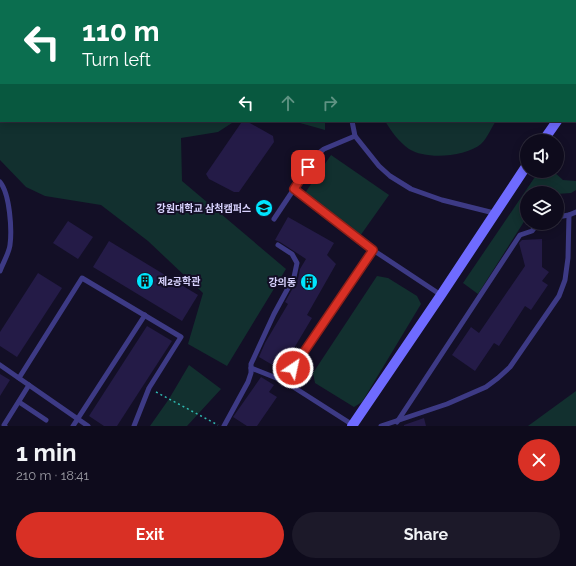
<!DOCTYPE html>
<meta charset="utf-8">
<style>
body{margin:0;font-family:Raleway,"Noto Sans KR",sans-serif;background:#1c1929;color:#f1f3f6;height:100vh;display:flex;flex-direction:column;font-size:15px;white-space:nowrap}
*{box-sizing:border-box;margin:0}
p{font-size:13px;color:#9b9ba3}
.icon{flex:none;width:22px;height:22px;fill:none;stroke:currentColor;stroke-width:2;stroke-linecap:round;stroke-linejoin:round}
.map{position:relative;height:426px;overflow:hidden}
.sheet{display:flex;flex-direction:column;background:#0e0b1c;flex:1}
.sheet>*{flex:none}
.guide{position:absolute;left:0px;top:0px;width:576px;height:122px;box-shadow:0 2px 10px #0003,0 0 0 1px #2e2b3b;background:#0b6e4f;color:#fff;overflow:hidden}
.buttons{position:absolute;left:520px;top:134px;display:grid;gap:8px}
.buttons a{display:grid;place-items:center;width:44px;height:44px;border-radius:50%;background:#0e0b1c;box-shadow:0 2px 10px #0003,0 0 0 1px #2e2b3b;font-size:20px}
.pin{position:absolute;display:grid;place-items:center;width:34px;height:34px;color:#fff;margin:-17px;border-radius:8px;box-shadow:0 2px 6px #0006}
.me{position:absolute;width:44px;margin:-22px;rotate:34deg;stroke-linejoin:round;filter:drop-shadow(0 0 3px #0008)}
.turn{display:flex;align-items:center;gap:14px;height:84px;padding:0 16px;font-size:18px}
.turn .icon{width:52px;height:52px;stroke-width:2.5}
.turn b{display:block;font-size:28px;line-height:34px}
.lanes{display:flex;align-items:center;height:38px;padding:0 16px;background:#0003;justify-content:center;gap:20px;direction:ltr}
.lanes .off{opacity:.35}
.round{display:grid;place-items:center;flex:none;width:42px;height:42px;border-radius:21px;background:#1c1929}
.head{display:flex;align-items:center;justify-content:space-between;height:68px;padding:0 16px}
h1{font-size:24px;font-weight:700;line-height:30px}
.primary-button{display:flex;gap:8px;margin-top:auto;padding:8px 16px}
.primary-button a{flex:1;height:46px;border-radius:24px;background:#d93025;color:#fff;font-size:16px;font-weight:700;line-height:46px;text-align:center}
.primary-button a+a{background:#1c1929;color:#f1f3f6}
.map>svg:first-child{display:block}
.green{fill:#12302f}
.building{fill:#241b47}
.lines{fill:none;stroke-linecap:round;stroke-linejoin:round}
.path{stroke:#2fb8b0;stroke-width:1.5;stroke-dasharray:2 3;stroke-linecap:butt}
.lane{stroke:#3d3a85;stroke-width:5}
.secondary{stroke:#6f6bff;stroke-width:10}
.route-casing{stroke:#8d1f18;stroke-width:10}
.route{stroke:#d93025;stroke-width:7}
.labels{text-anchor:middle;stroke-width:4;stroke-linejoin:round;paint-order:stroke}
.poi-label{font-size:10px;font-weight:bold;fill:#d9d4ff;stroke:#130f26;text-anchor:end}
</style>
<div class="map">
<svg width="576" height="426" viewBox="0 0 576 426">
<rect width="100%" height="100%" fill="#130f26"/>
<g class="green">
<path d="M 0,0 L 325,0 L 1,1 L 1,121 L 235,121 L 218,132 L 181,138 L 182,181 L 286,269 L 227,366 L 188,344 L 203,293 L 148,241 L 101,205 L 45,196 L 26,187 L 0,160 Z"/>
<rect x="431" y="0" width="127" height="1"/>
<path d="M 293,121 L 325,121 L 325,130 Z"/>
<path d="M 385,121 L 496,121 C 491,128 487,139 481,144 C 465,157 426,160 409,149 C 399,142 391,131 385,121 Z"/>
<path d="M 331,155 L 389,195 L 360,236 L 303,196 Z"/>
<path d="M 539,171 L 553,171 L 563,180 L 576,181 L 576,190 L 571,193 L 557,194 L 557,193 L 527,193 L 527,217 L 478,294 L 463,283 Z"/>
<path d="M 377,276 L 388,278 L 417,296 L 421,304 L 362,402 L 354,407 L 315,383 L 313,373 Z"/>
<path d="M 189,365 L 221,389 L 187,426 L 150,426 L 169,399 Z"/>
<path d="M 576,391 L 576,426 L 528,426 Z"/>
</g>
<g class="building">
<path d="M 248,122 L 273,136 L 274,142 L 239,192 L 234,192 L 209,179 L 206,174 L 241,123 Z"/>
<path d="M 288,217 L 334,243 L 327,255 L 336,264 L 307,315 L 312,318 L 281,370 L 259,357 L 265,343 L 288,304 L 285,302 L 298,279 L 300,269 L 306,259 L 280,242 L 275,240 Z"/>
<path d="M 68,221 L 93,237 L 78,259 L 53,243 Z"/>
<path d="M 542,239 L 542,267 L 549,272 L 542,281 L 548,285 L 531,310 L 525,306 L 499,346 L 494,343 L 475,371 L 452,355 L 471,327 L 479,333 L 525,266 L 519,243 L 522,240 Z"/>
<path d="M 109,241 L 198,295 L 182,321 L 93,267 Z"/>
<path d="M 38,273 L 62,288 L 17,357 L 0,346 L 0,332 Z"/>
<path d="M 147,326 L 172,341 L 117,426 L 104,426 L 89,416 Z"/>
<path d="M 0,374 L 10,380 L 0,396 Z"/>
<path d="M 261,377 L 274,385 L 269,392 L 277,397 L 257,426 L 247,426 L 233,417 Z"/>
<path d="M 424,418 L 426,426 L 404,426 L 404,425 Z"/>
</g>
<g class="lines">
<path class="path" d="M 156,392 L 218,425"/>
<g class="lane">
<path d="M 352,121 L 355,136 L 379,166 L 390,176 L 411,189 L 442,200 L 494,213"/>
<path d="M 355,136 L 324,149 L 315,156 L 294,189 L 373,250 L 441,295"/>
<path d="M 0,182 C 10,194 12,230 10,245 C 9,253 3,263 0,271"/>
<path d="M 557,217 L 569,215"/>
<path d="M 274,219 L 294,189"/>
<path d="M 0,365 L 88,426"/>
<path d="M 251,368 L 284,381"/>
<path d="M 19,378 L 82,278 L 181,337 L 149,388 L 134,426"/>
<path d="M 19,402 L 46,420"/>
<path d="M 397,422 L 520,235 L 532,231 L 538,223"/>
<path d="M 353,425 L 284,381 L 373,250"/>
<path d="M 5,426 L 4,425 L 29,385"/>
<path d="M 73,426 L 145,315"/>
<path d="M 224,426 L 248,382 L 251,373 L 251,364 L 274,314 L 294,277 L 297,263 L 292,254 L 278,245"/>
<path d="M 381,426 L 447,404 L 486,387 L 498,378 L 510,367 L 559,296 L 565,280 L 568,258 L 569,215 L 576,212"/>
</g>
<g class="secondary">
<path d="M 575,94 L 576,92"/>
<path d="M 543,141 L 557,121"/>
<path d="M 352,426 L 441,295 L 527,165"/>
</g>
</g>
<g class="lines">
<g class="route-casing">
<path id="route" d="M 293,368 L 373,250 L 294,189 L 308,167"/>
</g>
<use href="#route" class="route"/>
</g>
<defs>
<g id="university-disc" transform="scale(0.9)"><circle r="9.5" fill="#00e5ff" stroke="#130f26"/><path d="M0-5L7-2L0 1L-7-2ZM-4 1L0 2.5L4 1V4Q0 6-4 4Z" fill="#111"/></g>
<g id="building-disc" transform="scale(0.9)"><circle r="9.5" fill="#00e5ff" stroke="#130f26"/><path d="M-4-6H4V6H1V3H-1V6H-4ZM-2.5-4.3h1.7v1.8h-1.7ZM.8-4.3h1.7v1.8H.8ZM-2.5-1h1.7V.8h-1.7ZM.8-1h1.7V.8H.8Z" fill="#111"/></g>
</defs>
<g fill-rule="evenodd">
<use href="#university-disc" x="264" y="208"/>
<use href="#building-disc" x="145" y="281"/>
<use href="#building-disc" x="309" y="282"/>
</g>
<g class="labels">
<g class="poi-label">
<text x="251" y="212">강원대학교 삼척캠퍼스</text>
<text x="158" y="285" text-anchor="start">제2공학관</text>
<text x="296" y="286">강의동</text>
</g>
</g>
</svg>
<div class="buttons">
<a><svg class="icon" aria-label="sound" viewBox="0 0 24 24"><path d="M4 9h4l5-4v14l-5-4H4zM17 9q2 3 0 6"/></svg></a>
<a><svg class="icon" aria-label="layers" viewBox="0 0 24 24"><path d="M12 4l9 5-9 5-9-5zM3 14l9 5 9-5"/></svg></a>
</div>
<div class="pin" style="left:308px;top:167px;background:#d93025"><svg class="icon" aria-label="arrive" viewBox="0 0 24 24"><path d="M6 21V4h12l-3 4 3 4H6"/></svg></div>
<svg class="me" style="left:293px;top:368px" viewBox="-20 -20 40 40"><circle r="17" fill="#d93025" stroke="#fff" stroke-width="3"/><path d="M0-11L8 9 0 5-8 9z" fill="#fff"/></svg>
<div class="guide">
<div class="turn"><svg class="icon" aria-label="left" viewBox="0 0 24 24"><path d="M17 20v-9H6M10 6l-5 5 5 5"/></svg><div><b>110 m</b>Turn left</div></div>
<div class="lanes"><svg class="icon" aria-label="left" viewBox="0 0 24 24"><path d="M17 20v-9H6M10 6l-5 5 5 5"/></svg><svg class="icon off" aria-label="ahead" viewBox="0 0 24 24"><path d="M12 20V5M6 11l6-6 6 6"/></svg><svg class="icon off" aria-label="right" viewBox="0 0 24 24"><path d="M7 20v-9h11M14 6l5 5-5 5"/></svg></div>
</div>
</div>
<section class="sheet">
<div class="head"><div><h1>1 min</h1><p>210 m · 18:41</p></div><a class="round" style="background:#d93025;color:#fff"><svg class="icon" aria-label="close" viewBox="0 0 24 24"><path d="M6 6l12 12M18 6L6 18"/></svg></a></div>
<div class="primary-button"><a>Exit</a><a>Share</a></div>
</section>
